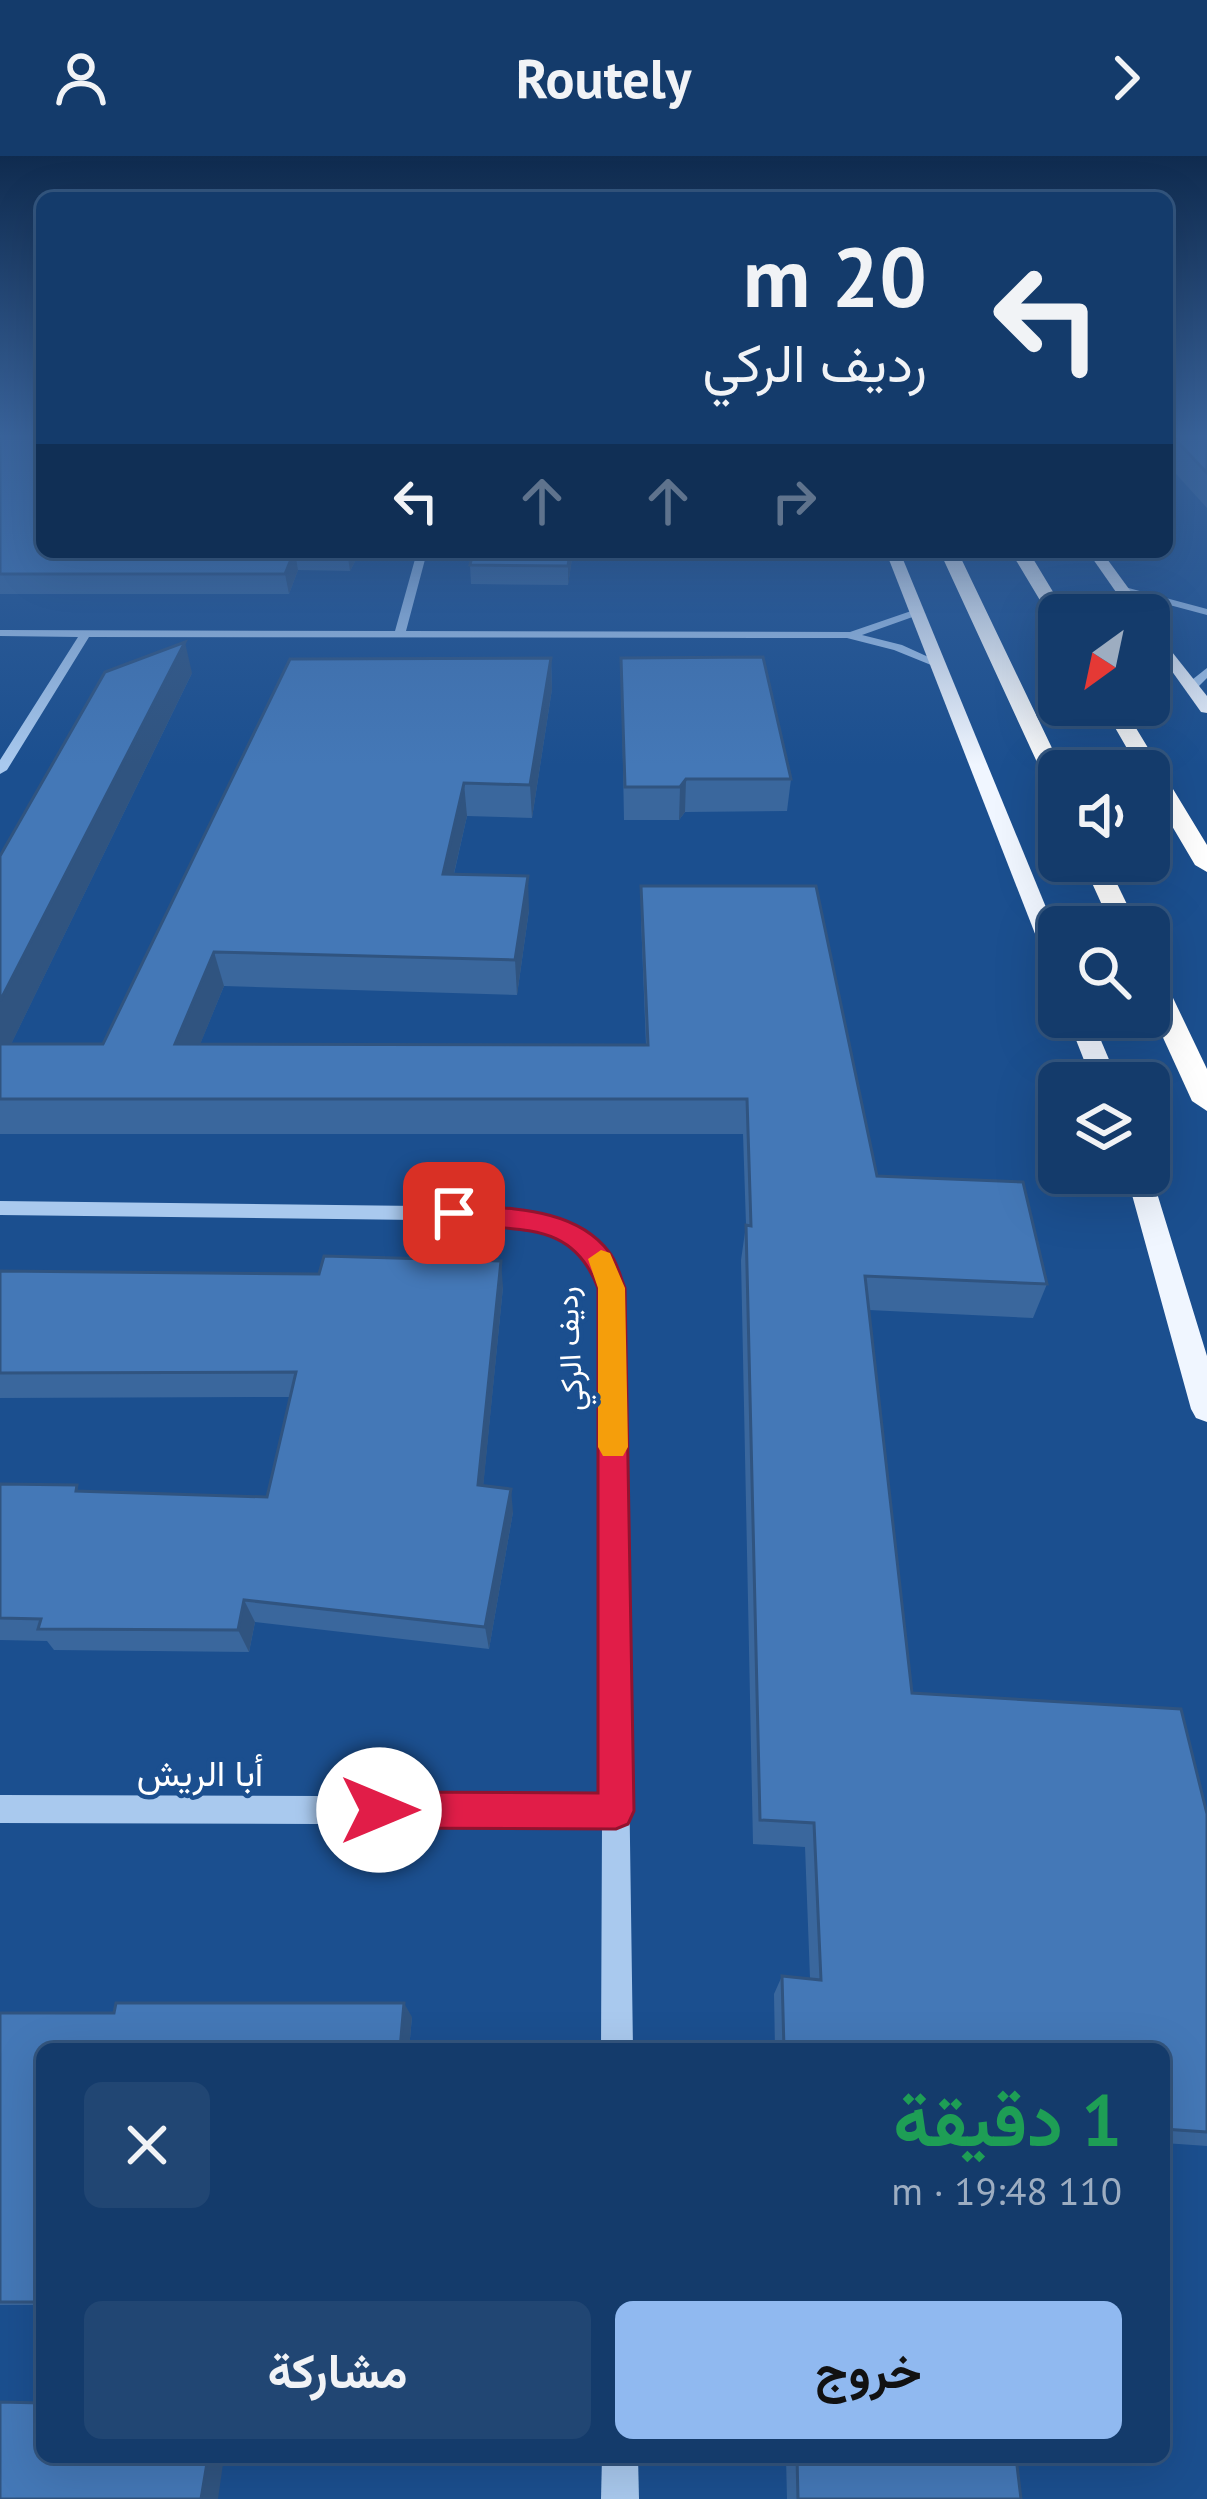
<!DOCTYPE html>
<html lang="ar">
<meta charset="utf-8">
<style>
body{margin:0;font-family:"PT Sans",Vazirmatn,sans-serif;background:#214673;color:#f1f3f6;direction:rtl;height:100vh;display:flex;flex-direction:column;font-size:45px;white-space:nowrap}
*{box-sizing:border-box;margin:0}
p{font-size:39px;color:#9dadc1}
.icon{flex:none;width:66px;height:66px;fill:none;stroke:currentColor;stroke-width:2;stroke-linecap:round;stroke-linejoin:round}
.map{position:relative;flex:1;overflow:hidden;direction:ltr}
.side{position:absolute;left:36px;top:1887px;width:1134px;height:420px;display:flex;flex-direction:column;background:#143b6b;border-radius:18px;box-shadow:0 12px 48px #0002,0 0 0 3px #33557e;direction:rtl}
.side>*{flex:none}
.guide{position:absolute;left:36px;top:36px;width:1137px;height:366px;border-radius:18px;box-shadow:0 12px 48px #0002,0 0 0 3px #33557e;direction:rtl;background:#143b6b;color:#f1f3f6;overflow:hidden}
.needle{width:78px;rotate:213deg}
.tools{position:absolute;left:1038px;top:438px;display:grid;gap:24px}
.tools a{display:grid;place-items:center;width:132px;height:132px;border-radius:18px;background:#143b6b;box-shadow:0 12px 48px #0002,0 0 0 3px #33557e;font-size:60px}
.pin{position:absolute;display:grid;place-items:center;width:102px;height:102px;color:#fff;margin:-51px;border-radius:24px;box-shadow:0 6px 18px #0006}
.me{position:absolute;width:132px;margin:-66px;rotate:90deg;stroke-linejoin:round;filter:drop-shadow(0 0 9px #0008)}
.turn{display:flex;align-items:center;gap:42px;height:252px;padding:0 48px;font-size:54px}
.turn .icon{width:156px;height:156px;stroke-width:2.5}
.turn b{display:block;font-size:84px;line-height:102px}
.lanes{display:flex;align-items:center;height:114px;padding:0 48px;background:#0003;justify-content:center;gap:60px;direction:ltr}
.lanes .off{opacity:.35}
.round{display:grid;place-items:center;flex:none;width:126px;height:126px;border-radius:18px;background:#214673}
.summary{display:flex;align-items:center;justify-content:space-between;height:204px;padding:0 48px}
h1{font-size:72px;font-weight:700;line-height:90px;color:#1e9e55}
.button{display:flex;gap:24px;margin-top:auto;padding:24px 48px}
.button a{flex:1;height:138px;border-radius:18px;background:#90b9f0;color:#111;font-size:48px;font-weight:700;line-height:138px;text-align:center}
.button a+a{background:#214673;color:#f1f3f6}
header{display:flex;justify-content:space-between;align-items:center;height:156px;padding:0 48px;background:#143b6b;font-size:54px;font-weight:700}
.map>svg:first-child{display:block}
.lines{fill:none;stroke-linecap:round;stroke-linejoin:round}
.minor{fill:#a9c9ee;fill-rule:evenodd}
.major{fill:#f0f6ff;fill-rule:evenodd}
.highway{fill:#fff;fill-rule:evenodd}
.wall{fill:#3a679d}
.shaded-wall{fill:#305480}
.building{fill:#4478b7;stroke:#305480;stroke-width:3}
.route{fill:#e11d48;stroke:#92132f;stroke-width:3}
.slow{fill:#f59e0b}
.labels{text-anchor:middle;stroke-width:9;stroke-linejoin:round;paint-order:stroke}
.street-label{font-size:30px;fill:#fff;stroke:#1b4f8f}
.near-street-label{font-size:36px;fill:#fff;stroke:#1b4f8f}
</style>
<header><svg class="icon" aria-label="forward" viewBox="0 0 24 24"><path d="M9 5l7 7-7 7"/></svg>Routely<svg class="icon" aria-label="person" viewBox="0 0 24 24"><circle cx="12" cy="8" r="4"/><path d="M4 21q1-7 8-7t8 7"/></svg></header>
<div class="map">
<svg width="1207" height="2343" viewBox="0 0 1207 2343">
<rect width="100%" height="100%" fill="#1b4f8f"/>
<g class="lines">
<g class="minor">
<path d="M 417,396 L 427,396 L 406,475 L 850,476 L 917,453 L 921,458 L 862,479 L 902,489 L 946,509 L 936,511 L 894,494 L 847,482 L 89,481 L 7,614 L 0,618 L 0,604 L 78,481 L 0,480 L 0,474 L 395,475 Z"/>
<path d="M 1121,430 L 1207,453 L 1207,459 L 1117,435 Z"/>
<path d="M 1207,512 L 1207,522 L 1196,533 L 1188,533 L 1188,527 Z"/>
<path d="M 0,1045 L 500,1051 C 561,1062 593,1074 622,1131 L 633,1893 L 601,1893 L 602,1669 L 0,1667 L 0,1639 L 602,1641 L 602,1131 C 580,1087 546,1073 500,1065 L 0,1059 Z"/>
<path d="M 602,2301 L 638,2301 L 639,2343 L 601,2343 Z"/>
</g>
<g class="major">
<path d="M 886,396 L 900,396 L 1059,783 L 1059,818 L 1048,811 Z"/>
<path d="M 1088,396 L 1102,396 L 1148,459 L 1132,459 Z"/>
<path d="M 1149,467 L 1207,540 L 1207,557 L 1201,556 L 1149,483 Z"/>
<path d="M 1067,861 L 1091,861 L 1119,927 L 1093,927 Z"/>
<path d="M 1149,1011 L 1207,1200 L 1207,1266 L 1196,1262 L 1191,1253 L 1126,1017 L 1149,1017 Z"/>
</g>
<g class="highway">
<path d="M 940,396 L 958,396 L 1063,615 L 1059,615 L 1059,637 L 1048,630 Z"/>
<path d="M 1011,396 L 1029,396 L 1067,459 L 1059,459 L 1059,467 L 1050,461 Z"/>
<path d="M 1102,549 L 1122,549 L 1207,689 L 1207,716 L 1195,709 L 1149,631 L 1149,615 L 1140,615 Z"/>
<path d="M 1082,705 L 1106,705 L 1138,771 L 1112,771 Z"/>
<path d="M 1149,813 L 1163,821 L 1207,913 L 1207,955 L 1192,945 L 1149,851 Z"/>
</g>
</g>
<g class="wall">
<path d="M 0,281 L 42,396 L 360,396 L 350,415 L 298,414 L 289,438 L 0,438 Z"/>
<path d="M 1167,281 L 1207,281 L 1207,352 L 1167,308 Z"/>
<path d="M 573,396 L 568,429 L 471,428 L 470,409 Z"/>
<path d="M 551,502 L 552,533 L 532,662 L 467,660 L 454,718 L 529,754 L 517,839 L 224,830 L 200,888 L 646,889 L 641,764 L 641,730 L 877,1020 L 1047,1128 L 1033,1162 L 869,1154 L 912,1537 L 1207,1658 L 1207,1990 L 1164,1987 L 1164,1893 L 775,1893 L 774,1838 L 782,1820 L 810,1822 L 805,1691 L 753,1688 L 741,1104 L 746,1069 L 743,978 L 0,978 L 0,700 L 192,517 L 11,888 L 103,888 Z"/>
<path d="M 621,502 L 791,623 L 787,655 L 685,656 L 679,664 L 624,664 Z"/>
<path d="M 0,1115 L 503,1131 L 483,1330 L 513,1356 L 489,1493 L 255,1466 L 249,1496 L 54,1494 L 47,1485 L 0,1484 L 0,1328 L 81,1335 L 267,1341 L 290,1241 L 0,1242 Z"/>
<path d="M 0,1857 L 412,1861 L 409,1893 L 42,1893 L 42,2149 L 0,2149 Z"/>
<path d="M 786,2301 L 1016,2301 L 1021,2343 L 787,2343 Z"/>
</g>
<g class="shaded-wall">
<path d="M 295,396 L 298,414 L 289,438 L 285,418 Z"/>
<path d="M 347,396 L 360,396 L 350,415 Z"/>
<path d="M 570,396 L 573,396 L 568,429 L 568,410 Z"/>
<path d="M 185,486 L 192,517 L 0,911 L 0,845 Z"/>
<path d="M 551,502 L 552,533 L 532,662 L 530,629 Z"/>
<path d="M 686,623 L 685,656 L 679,664 L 680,631 Z"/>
<path d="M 464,627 L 467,660 L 446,752 L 443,718 Z"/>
<path d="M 528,720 L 529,754 L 517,839 L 515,804 Z"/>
<path d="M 214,796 L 224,830 L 186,923 L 175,888 Z"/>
<path d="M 501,1105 L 503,1131 L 481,1353 L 478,1329 Z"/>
<path d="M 511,1333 L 513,1356 L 489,1493 L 485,1471 Z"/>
<path d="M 244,1444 L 255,1466 L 249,1496 L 238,1474 Z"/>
<path d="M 404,1847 L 412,1861 L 409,1893 L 400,1893 Z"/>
<path d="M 208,2301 L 224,2301 L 218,2343 L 201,2343 Z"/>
</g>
<g class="building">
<path d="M 0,281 L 42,281 L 42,396 L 294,396 L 285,418 L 0,418 Z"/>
<path d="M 1173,281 L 1207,281 L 1207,317 Z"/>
<path d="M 473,396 L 570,396 L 568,410 L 470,409 Z"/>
<path d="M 185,486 L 0,845 L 0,700 L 105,516 Z"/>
<path d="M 763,501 L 791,623 L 686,623 L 680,631 L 625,631 L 621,502 Z"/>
<path d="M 551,502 L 530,629 L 464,627 L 443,718 L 528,720 L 515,804 L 214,796 L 175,888 L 648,889 L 641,730 L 816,730 L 877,1020 L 1023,1026 L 1047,1128 L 865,1120 L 912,1537 L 1181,1553 L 1207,1658 L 1207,1976 L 1164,1973 L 1164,1893 L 784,1893 L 782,1820 L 821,1824 L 814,1667 L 760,1664 L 746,1069 L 751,1070 L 747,943 L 0,943 L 0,888 L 103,888 L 290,503 Z"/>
<path d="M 324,1100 L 501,1105 L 478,1329 L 511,1333 L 485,1471 L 244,1444 L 238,1474 L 38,1473 L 41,1463 L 0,1462 L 0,1328 L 77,1329 L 76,1335 L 267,1341 L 296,1216 L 0,1217 L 0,1115 L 319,1118 Z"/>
<path d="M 116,1847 L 404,1847 L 400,1893 L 42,1893 L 42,2146 L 0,2146 L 0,1857 L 114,1857 Z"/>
<path d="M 0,2246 L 42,2247 L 42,2301 L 208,2301 L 201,2343 L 0,2343 Z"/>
<path d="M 797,2301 L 1016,2301 L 1021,2343 L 798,2343 Z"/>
</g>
<linearGradient id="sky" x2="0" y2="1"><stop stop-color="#0f2b4f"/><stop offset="0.46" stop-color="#39639b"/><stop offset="1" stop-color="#39639b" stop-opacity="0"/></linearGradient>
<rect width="1207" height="609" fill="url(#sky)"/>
<path class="route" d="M 454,1048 C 506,1053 574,1050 609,1096 C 617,1105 620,1120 625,1132 L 634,1655 L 628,1668 L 616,1673 L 379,1672 L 366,1667 L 361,1654 L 366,1641 L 379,1636 L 598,1637 L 598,1132 C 569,1056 507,1081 446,1063 L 442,1057 L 446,1051 Z"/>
<path class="slow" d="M 601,1094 L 610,1097 L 625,1132 L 628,1291 L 623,1300 L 603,1300 L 598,1291 L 598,1132 L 588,1103 Z"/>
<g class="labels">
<g class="street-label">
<text transform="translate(570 1193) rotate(-93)" y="10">رديف الركي</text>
</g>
<g class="near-street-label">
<text x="200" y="1630">أبا الريش</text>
</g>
</g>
</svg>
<div class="tools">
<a><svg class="needle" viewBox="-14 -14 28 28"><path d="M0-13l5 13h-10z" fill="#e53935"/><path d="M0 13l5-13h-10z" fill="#9dadc1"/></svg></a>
<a><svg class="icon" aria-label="sound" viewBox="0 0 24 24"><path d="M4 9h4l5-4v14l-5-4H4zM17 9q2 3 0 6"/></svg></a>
<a><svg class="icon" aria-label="search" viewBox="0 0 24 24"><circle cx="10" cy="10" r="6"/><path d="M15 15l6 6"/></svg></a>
<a><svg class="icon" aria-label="layers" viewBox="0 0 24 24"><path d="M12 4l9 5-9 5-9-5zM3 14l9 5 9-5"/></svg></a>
</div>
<div class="pin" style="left:454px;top:1057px;background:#d93025"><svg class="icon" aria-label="arrive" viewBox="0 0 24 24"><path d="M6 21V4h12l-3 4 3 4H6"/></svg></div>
<svg class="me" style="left:379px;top:1654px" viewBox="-20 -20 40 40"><circle r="19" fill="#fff"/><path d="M0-13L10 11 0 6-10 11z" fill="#e11d48"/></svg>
<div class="guide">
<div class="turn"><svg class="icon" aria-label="left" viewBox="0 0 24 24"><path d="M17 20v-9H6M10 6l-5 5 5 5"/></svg><div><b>20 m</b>رديف الركي</div></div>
<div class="lanes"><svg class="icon" aria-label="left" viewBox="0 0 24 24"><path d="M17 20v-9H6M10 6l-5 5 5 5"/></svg><svg class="icon off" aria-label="ahead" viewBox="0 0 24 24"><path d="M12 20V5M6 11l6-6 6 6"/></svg><svg class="icon off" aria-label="ahead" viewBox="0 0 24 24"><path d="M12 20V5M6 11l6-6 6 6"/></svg><svg class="icon off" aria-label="right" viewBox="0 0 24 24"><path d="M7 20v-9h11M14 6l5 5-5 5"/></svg></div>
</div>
<section class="side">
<div class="summary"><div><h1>1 دقيقة</h1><p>110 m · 19:48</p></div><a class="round"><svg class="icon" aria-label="close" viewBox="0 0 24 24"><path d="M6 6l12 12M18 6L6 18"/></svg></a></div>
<div class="button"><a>خروج</a><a>مشاركة</a></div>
</section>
</div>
